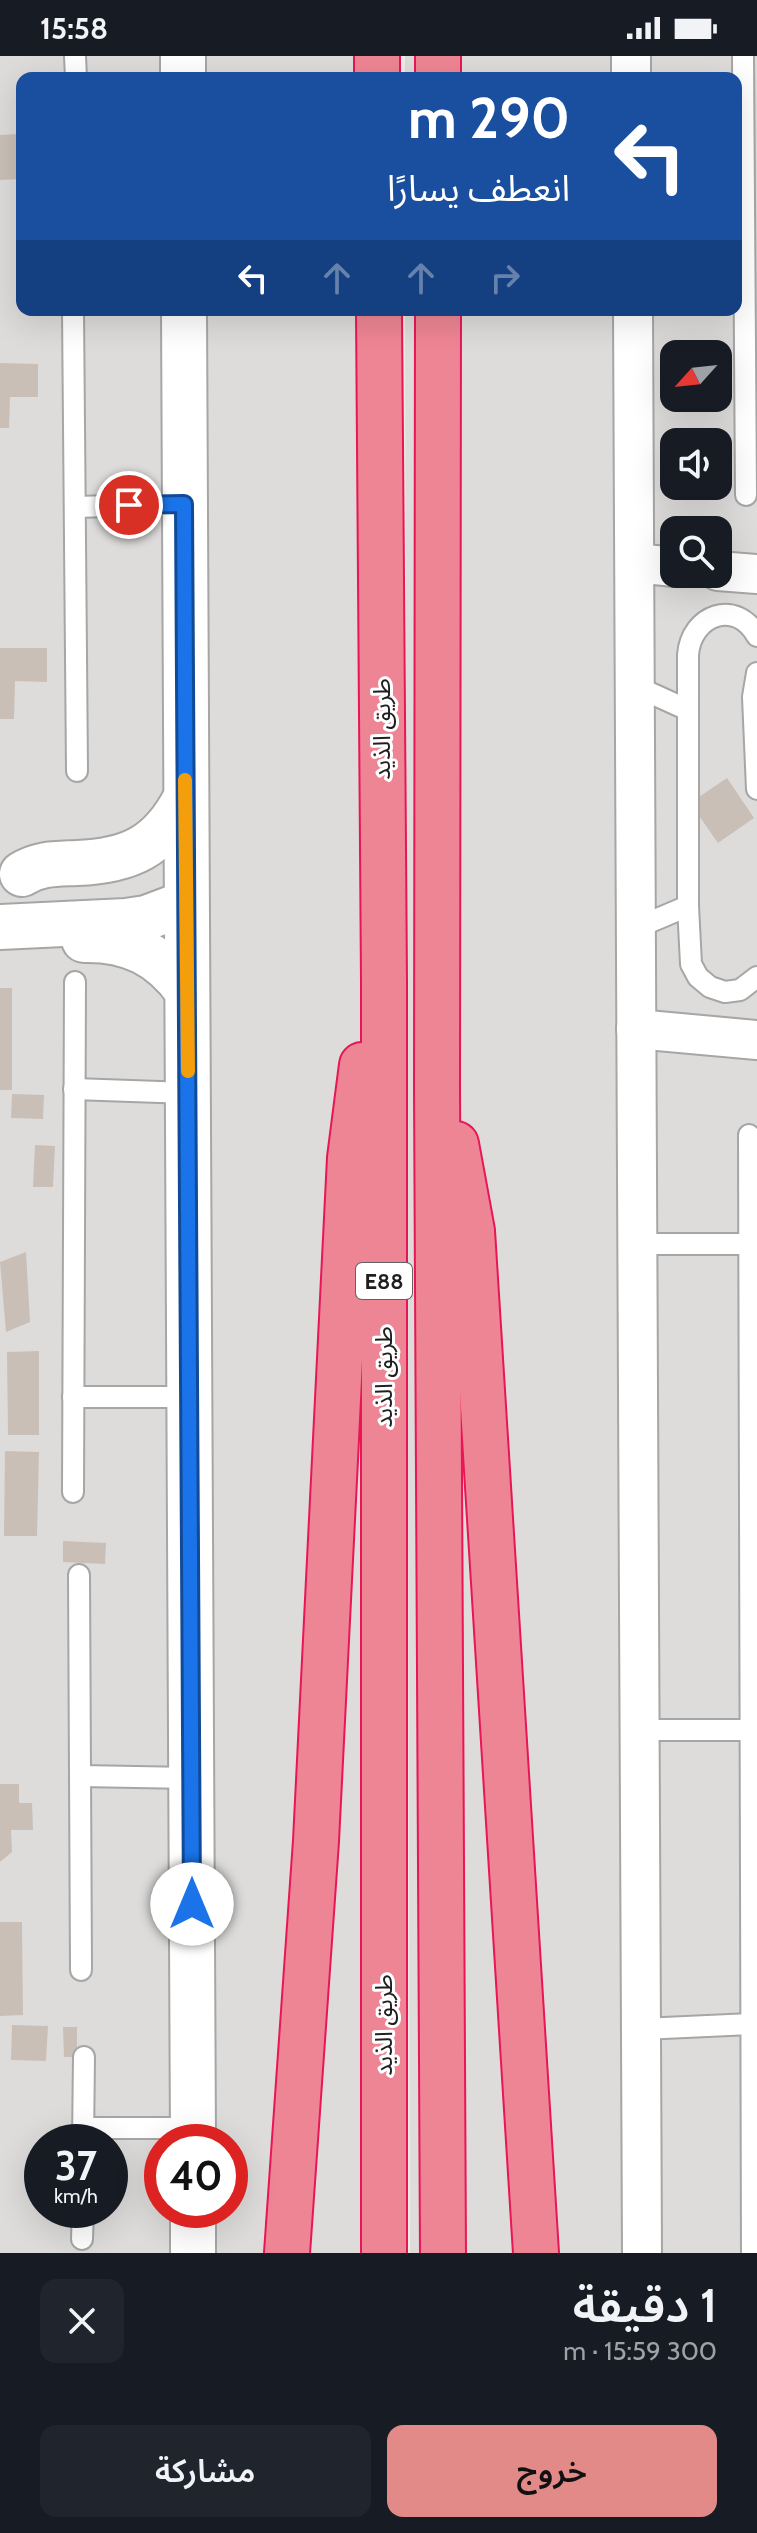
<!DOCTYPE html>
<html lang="ar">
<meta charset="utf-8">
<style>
body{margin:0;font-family:Cabin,"Noto Sans Arabic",sans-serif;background:#20242c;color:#f1f3f6;direction:rtl;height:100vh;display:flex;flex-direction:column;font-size:30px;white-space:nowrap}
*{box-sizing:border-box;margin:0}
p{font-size:26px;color:#9ea1a6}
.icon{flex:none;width:44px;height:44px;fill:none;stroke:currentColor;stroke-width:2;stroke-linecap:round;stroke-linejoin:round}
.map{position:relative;height:2197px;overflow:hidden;direction:ltr}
.side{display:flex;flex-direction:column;background:#171b24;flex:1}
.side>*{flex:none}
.banner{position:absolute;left:16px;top:16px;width:726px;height:244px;border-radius:16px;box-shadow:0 8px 32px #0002;direction:rtl;background:#1a4fa0;color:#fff;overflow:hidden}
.needle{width:52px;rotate:243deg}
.buttons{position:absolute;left:660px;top:284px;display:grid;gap:16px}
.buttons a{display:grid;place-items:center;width:72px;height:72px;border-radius:16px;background:#171b24;box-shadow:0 8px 32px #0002;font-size:40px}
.speed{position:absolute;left:24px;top:2068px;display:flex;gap:16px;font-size:40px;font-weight:700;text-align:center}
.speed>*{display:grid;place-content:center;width:104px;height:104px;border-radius:50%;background:#171b24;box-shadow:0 8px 32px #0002;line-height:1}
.speed small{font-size:20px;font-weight:400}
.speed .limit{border:12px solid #d22;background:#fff;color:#111}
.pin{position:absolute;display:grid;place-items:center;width:68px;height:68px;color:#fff;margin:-34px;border:4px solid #fff;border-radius:50%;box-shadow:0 2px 8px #0007}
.me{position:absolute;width:88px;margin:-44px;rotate:0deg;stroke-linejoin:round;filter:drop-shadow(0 0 6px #0008)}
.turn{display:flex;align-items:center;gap:28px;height:168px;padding:0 40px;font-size:36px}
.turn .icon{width:104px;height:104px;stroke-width:2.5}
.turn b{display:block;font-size:56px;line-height:68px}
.lanes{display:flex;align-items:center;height:76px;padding:0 40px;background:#0003;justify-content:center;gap:40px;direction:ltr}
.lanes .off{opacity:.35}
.round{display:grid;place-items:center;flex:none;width:84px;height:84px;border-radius:16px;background:#20242c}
.head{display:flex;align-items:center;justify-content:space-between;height:136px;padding:0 40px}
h1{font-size:48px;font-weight:600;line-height:60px}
.action{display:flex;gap:16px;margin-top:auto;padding:16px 40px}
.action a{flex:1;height:92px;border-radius:16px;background:#e18a87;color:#111;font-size:32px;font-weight:600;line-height:92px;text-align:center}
.action a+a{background:#20242c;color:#f1f3f6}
.status{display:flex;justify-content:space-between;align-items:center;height:56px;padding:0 40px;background:#171b24;direction:ltr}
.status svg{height:22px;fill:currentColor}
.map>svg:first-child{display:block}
.residential{fill:#dddcdb;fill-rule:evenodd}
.building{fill:#c9bfb7}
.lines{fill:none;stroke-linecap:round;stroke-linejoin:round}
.service-casing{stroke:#a6a6a6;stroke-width:24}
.minor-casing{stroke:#a6a6a6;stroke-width:42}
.tertiary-casing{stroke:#a6a6a6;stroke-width:48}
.motorway-casing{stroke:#e91656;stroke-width:48}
.service{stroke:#fff;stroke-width:20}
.minor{stroke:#fff;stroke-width:38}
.tertiary{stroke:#fff;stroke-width:44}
.motorway{stroke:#ee8594;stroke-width:44}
.route-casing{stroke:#114b97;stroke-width:20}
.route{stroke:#1a73e8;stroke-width:14}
.slow{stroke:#f59e0b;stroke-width:14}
.labels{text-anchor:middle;stroke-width:6;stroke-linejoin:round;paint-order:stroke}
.shield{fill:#fff;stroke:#626262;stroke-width:2}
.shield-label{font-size:22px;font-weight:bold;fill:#1f1f1f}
.street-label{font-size:24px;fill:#1f1f1f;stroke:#fff}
</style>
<div class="status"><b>15:58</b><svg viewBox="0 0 49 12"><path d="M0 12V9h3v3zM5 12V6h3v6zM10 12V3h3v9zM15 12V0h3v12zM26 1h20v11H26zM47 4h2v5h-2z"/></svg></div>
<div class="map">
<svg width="757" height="2197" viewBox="0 0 757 2197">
<rect width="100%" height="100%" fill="#f0ede4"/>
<g class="residential">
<path d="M 0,0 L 398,0 L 398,22 L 22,22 L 22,254 L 399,254 L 405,2197 L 0,2197 ZM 42,2086 L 110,2086 L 110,2154 L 42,2154 ZM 162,2086 L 230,2086 L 230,2154 L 162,2154 Z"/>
<path d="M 405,0 L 757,0 L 757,2197 L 410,2197 L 405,254 L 736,254 L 736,22 L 405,22 ZM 674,298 L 718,298 L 718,342 L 674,342 ZM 674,386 L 718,386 L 718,430 L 674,430 ZM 674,474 L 718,474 L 718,518 L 674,518 Z"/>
</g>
<g class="building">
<path d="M 18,78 L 22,123 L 0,124 L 0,79 Z"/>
<path d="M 0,307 L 38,308 L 38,341 L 10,341 L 9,372 L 0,372 Z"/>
<path d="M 0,592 L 47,592 L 47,626 L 15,625 L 14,663 L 0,663 Z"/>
<path d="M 727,722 L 754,762 L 718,787 L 690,747 Z"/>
<rect x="0" y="932" width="12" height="102"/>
<path d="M 12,1038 L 44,1039 L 43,1063 L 11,1062 Z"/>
<path d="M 35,1089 L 55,1090 L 53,1131 L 33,1131 Z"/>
<path d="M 26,1196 L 30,1266 L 6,1276 L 0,1206 Z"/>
<path d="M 39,1295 L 39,1379 L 8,1379 L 7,1296 Z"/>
<path d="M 5,1395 L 39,1396 L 37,1480 L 4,1480 Z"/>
<path d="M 63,1485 L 106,1487 L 105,1508 L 63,1506 Z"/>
<path d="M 0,1728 L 19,1728 L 19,1747 L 32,1747 L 33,1774 L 11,1774 L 12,1796 L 0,1806 Z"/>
<path d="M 0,1866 L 22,1866 L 23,1959 L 0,1960 Z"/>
<path d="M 12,1969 L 48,1970 L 46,2005 L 11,2004 Z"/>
<path d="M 63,1971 L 77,1971 L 77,2001 L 64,2001 Z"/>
</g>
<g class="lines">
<g class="service-casing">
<g id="service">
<path d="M 75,0 L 76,22"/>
<path d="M 743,0 L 746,439"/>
<path d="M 73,254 L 77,715"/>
<path d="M 75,451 L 184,448"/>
<path d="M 757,580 C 736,542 691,559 688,599 L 688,850 L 691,908 L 698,921 L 710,931 L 725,936 L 740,934 L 757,921"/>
<path d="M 757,617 L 753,641 L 757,733"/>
<path d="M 635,630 L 688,654"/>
<path d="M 636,872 L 688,850"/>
<path d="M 74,1033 L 188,1037"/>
<path d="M 749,1079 L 752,2197"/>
<path d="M 636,1188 L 749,1188"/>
<path d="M 73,1341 L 189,1341"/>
<path d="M 73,1436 L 75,926"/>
<path d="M 79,1519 L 81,1914"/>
<path d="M 639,1674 L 750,1674"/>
<path d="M 80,1720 L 191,1722"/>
<path d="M 642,1973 L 751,1968"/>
<path d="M 83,2072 L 193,2072"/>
<path d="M 83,2086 L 84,2001"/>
<path d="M 82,2183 L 83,2154"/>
</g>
</g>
<g class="minor-casing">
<g id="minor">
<path d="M 631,0 L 631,22"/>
<path d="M 633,254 L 642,2197"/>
<path d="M 636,507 L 674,511"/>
<path d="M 718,515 L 757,518"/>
<path d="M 636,973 L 757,984"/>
</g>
</g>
<g class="tertiary-casing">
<g id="tertiary">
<path d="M 183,0 L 183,22"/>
<path d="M 184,254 L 193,2086"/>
<path d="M 22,818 C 39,807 56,808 77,807 C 129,805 160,791 185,743"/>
<path d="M 0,871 L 126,865 L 146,862 L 186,847"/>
<path d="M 84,884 C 129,883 161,899 187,935"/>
<path d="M 193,2154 L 193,2197"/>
</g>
</g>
<g class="motorway-casing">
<g id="motorway">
<path d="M 377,0 L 377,22"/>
<path d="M 438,22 L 438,0"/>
<path d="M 379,254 L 384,926 L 384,2197"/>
<path d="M 438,254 L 437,1032 L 443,2197"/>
<path d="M 456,1088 L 472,1175 L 536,2197"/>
<path d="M 287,2197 L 316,1785 L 350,1102 L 362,1009"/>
</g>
</g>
<use href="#service" class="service"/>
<use href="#minor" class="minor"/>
<use href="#tertiary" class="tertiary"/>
<use href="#motorway" class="motorway"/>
</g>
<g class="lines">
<g class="route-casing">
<path id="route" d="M 129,449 L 184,448 L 192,1848"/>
</g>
<use href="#route" class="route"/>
<path class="slow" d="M 185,724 L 188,1015"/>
</g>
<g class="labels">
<rect class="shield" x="356" y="1207" width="56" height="36" rx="6"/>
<g class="shield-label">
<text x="384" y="1233">E88</text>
</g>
<g class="street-label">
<text transform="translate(382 673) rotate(-90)" y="8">طريق الذيد</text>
<text transform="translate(384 1321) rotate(-90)" y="8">طريق الذيد</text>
<text transform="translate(384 1969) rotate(-90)" y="8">طريق الذيد</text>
</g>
</g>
</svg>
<div class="buttons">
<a><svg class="needle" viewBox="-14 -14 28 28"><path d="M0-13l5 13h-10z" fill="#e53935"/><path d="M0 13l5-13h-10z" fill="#9ea1a6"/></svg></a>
<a><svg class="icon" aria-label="sound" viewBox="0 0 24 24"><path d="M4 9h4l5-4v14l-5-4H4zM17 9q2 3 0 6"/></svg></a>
<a><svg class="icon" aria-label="search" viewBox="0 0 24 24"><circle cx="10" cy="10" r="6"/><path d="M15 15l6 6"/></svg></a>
</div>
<div class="speed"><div>37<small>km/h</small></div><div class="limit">40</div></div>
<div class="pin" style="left:129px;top:449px;background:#d93025"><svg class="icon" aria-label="arrive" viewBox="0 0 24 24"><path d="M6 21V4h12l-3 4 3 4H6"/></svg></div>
<svg class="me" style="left:192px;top:1848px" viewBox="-20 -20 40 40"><circle r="19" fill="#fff"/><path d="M0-13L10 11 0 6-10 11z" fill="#1a73e8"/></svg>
<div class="banner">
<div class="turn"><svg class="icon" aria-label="left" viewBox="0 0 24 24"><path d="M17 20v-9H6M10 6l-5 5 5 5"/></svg><div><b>290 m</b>انعطف يسارًا</div></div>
<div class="lanes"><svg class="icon" aria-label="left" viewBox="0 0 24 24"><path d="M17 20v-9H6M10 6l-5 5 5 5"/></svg><svg class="icon off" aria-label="ahead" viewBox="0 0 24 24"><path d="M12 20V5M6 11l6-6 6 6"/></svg><svg class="icon off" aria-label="ahead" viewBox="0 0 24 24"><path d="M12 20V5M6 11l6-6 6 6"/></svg><svg class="icon off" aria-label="right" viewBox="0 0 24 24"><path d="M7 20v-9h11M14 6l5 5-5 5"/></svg></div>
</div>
</div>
<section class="side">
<div class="head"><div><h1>1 دقيقة</h1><p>300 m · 15:59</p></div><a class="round"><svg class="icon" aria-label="close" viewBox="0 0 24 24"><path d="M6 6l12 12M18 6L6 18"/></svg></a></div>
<div class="action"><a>خروج</a><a>مشاركة</a></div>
</section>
